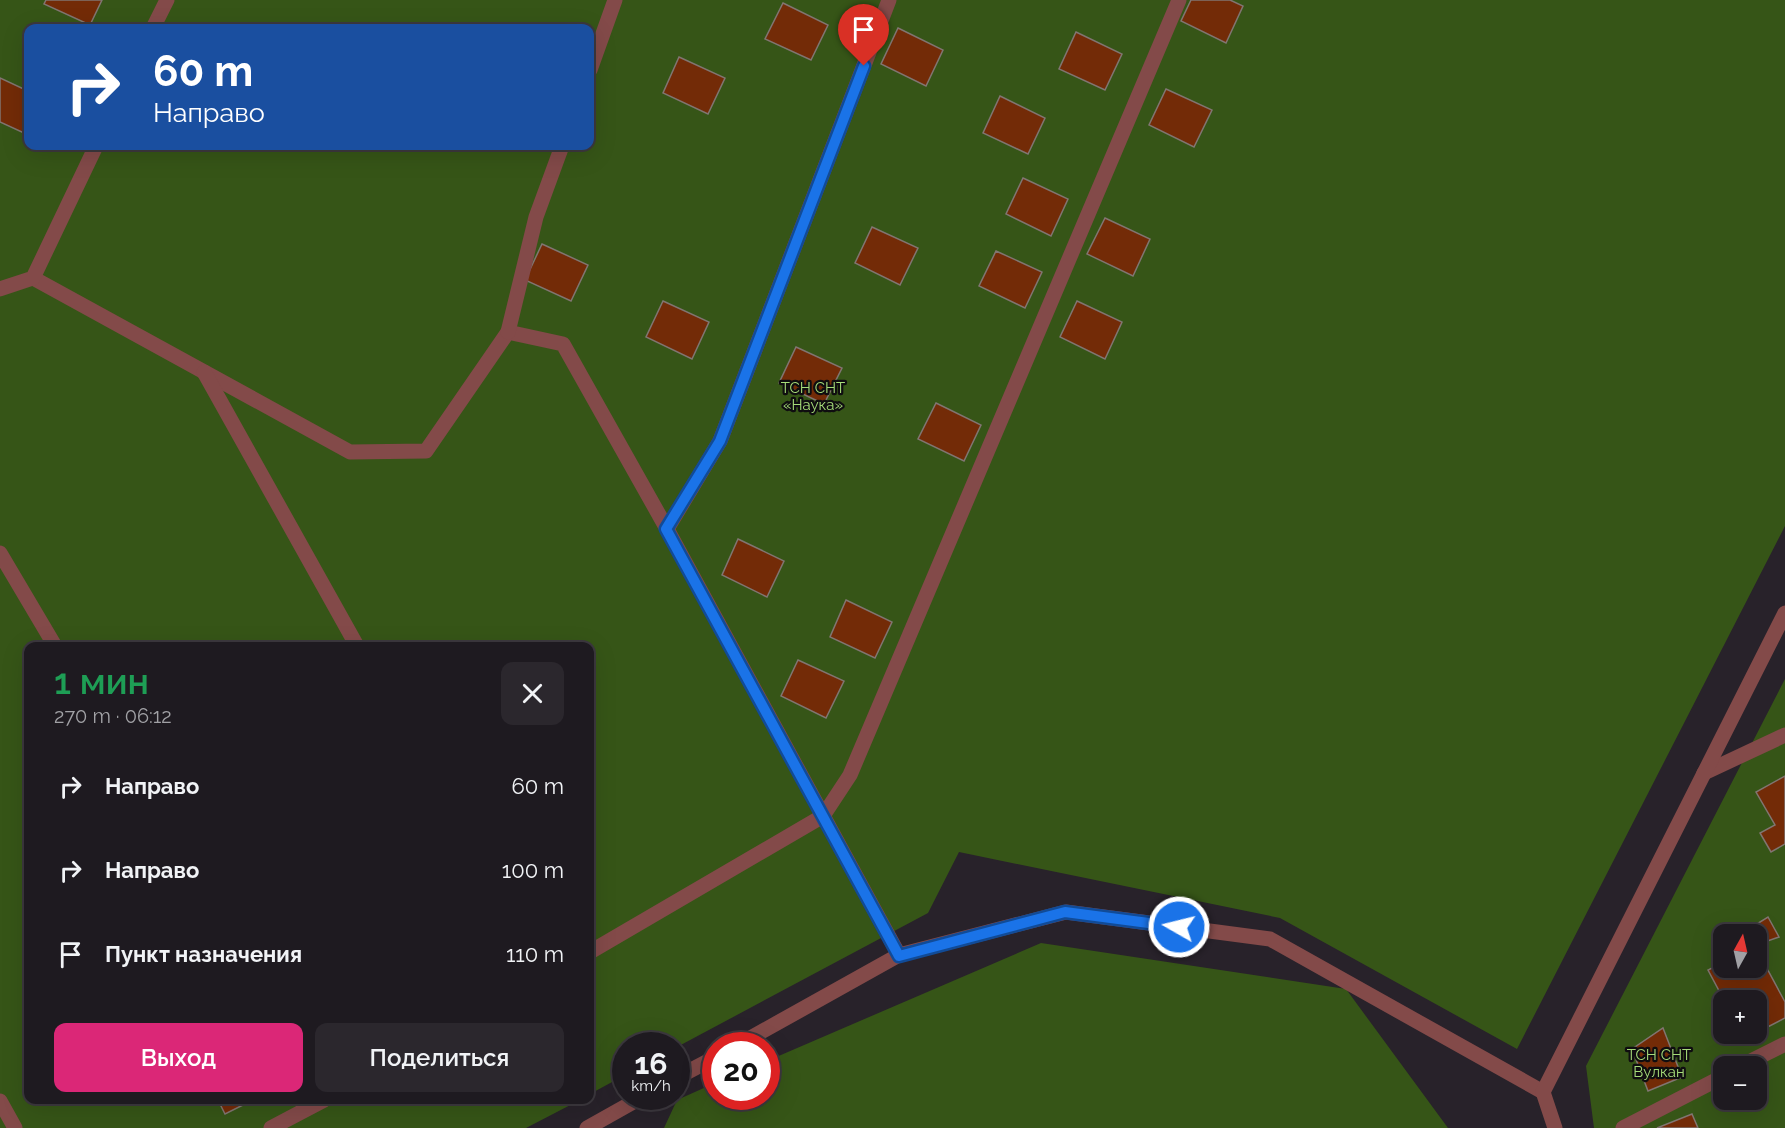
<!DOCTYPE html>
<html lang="ru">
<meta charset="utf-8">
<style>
body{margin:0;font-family:Raleway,sans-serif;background:#2b272d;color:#f1f3f6;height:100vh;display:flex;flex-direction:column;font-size:22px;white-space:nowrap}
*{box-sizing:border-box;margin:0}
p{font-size:20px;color:#a1a1a5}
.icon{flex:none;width:33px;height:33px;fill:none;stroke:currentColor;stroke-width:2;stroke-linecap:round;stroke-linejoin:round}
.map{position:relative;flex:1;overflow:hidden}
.drawer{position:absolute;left:24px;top:642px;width:570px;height:462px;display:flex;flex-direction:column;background:#1e1a20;border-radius:12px;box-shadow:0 6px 24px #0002,0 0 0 2px #3c383e}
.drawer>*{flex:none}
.banner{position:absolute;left:24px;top:24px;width:570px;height:126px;border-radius:12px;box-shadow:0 6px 24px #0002,0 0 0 2px #3c383e;background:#1a4fa0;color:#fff;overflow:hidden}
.needle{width:39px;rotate:8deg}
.tools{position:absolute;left:1713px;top:924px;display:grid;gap:12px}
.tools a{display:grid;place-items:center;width:54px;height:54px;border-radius:12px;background:#1e1a20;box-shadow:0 6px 24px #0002,0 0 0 2px #3c383e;font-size:30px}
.speed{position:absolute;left:612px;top:1032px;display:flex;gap:12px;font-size:30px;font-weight:700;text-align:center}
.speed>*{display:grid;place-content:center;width:78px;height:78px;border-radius:50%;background:#1e1a20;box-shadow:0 6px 24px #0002,0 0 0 2px #3c383e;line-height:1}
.speed small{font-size:15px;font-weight:400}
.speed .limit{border:9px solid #d22;background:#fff;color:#111}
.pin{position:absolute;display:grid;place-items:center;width:51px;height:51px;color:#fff;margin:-62px -26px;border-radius:50% 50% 50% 0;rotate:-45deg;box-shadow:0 0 6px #0007}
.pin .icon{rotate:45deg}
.me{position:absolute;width:66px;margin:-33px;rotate:278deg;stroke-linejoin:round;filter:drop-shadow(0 0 4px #0008)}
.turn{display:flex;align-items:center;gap:21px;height:126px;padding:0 30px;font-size:27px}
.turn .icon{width:78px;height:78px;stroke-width:2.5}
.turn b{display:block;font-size:42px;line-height:51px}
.round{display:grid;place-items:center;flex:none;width:63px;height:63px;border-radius:12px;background:#2b272d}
.overview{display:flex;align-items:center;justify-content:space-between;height:102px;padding:0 30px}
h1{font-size:36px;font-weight:600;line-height:45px;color:#1e9e55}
.button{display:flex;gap:12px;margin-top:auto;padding:12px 30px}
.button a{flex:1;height:69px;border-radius:12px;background:#db2777;color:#fff;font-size:24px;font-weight:600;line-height:69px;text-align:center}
.button a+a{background:#2b272d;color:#f1f3f6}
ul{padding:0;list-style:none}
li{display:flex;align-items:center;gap:18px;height:84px;padding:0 30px}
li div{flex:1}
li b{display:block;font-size:22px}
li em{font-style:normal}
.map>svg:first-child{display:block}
.green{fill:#365517;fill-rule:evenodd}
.building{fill:#732b07;stroke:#817571;stroke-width:1.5}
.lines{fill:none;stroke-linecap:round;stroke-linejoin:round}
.lane{stroke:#834a49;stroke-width:15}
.street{stroke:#834a49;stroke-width:15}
.route-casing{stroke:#114b97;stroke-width:15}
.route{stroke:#1a73e8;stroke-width:10}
.labels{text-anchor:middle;stroke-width:4.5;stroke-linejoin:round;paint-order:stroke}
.park-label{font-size:15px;fill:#a6dc79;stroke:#0f0d10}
</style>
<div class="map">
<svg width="1785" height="1128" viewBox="0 0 1785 1128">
<rect width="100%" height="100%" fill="#28222a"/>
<g class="green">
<path d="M 0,0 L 1785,0 L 1785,526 L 1517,1049 L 1280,918 L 959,852 L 928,913 L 677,1047 L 676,1046 L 626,1046 L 625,1075 L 590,1094 L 590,646 L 28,646 L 28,1100 L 580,1100 L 526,1128 L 0,1128 ZM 28,28 L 590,28 L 590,146 L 28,146 Z"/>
<path d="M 1785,679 L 1785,1128 L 1594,1128 L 1586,1066 ZM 1724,934 L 1756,934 L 1756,968 L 1724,968 ZM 1724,1000 L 1756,1000 L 1756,1034 L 1724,1034 ZM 1724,1066 L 1756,1066 L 1756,1100 L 1724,1100 Z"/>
<path d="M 1041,943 L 1346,989 L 1448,1128 L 664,1128 L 677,1100 L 715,1083 L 716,1096 L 766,1096 L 767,1061 Z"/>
</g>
<g class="building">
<path d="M 46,0 L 102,0 L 90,25 L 44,4 Z"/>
<path d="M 1191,0 L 1230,0 L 1243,6 L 1226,43 L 1181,21 Z"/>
<path d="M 783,3 L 828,25 L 811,60 L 765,39 Z"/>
<path d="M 898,28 L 943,50 L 926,86 L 881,64 Z"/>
<path d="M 1076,32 L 1122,54 L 1105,90 L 1059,69 Z"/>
<path d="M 679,57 L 725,78 L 708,114 L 663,93 Z"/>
<path d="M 0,78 L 28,91 L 28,124 L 24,133 L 0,122 Z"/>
<path d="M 1166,89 L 1212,110 L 1194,147 L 1149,125 Z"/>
<path d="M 1000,96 L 1045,118 L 1028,154 L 983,133 Z"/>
<path d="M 1023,178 L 1068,199 L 1051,236 L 1006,214 Z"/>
<path d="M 1105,218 L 1150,239 L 1133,276 L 1087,254 Z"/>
<path d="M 872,227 L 918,248 L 900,285 L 855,263 Z"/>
<path d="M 542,244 L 588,265 L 571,301 L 525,280 Z"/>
<path d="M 996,251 L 1042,272 L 1025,308 L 979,286 Z"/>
<path d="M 663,301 L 709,322 L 692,359 L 646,337 Z"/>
<path d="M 1077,301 L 1122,322 L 1105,359 L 1060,337 Z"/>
<path d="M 796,347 L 842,368 L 824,404 L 779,383 Z"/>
<path d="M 936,403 L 981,425 L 964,461 L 918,439 Z"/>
<path d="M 738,539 L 784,561 L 767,597 L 722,575 Z"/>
<path d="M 846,600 L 892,622 L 875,658 L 830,637 Z"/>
<path d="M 798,660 L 844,681 L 826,718 L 781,696 Z"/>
<path d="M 1785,776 L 1785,844 L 1771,852 L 1760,833 L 1775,825 L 1756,792 Z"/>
<path d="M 1768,917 L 1779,937 L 1756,945 L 1756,934 L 1749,934 L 1747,930 Z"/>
<path d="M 1756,948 L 1785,1002 L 1785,1018 L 1756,1033 L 1756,1000 L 1724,1000 L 1708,970 L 1724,962 L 1724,968 L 1756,968 Z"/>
<path d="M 1663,1028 L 1682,1077 L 1648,1091 L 1632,1049 Z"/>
<path d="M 218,1100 L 253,1100 L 225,1114 Z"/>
<path d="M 1692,1114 L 1698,1128 L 1657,1128 Z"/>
</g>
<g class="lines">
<g class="lane">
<path d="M 590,70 L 615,0"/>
<path d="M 33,278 L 350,452 L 426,451 L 508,332 L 563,344 L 667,529 L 899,955"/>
<path d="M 508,332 L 536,217 L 562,146"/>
<path d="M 204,372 L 357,646"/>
<path d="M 667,529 L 720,441 L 889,0"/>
<path d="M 0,553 L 55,646"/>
<path d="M 1704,773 L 1785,735"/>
<path d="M 590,952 L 823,816 L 850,775 L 1179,0"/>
<path d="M 736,1046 L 899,955 L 1066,912 L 1270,939 L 1543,1092"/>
<path d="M 1741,1066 L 1785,1044"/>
<path d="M 676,1078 L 716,1057"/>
<path d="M 0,1101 L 15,1128"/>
<path d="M 271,1128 L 324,1100"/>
<path d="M 587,1128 L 644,1096"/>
<path d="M 1623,1128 L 1724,1076"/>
</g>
<g class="street">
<path d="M 153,28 L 167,0"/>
<path d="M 0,289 L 33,278 L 96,146"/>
<path d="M 1555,1128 L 1543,1092 L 1785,613"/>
</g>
</g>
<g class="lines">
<g class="route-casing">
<path id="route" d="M 864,66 L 720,441 L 666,529 L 899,956 L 1065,912 L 1179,927"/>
</g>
<use href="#route" class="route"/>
</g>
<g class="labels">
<g class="park-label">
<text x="813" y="393">ТСН СНТ<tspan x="813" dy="17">«Наука»</tspan></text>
<text x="1659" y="1060">ТСН СНТ<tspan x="1659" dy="17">Вулкан</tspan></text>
</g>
</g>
</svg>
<div class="tools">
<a><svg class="needle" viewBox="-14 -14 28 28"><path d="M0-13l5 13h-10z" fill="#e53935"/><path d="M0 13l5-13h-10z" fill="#a1a1a5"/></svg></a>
<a>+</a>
<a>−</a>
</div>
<div class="speed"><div>16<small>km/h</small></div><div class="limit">20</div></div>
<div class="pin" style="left:864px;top:66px;background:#d93025"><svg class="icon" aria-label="arrive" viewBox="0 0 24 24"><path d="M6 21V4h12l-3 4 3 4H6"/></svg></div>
<svg class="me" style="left:1179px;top:927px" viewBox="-20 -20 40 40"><circle r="17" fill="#1a73e8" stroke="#fff" stroke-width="3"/><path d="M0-11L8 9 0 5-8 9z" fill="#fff"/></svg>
<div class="banner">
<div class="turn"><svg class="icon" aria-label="right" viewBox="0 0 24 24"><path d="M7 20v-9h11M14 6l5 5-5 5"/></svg><div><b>60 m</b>Направо</div></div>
</div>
<section class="drawer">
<div class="overview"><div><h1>1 мин</h1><p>270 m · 06:12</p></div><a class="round"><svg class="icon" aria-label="close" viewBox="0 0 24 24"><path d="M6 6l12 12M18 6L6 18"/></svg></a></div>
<ul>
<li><svg class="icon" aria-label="right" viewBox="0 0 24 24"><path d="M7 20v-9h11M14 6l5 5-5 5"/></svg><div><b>Направо</b></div><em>60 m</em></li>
<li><svg class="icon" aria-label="right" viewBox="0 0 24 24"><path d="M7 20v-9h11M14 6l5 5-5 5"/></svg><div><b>Направо</b></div><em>100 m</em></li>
<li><svg class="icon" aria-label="arrive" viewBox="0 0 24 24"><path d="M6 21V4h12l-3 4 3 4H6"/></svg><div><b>Пункт назначения</b></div><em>110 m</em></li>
</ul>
<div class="button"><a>Выход</a><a>Поделиться</a></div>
</section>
</div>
